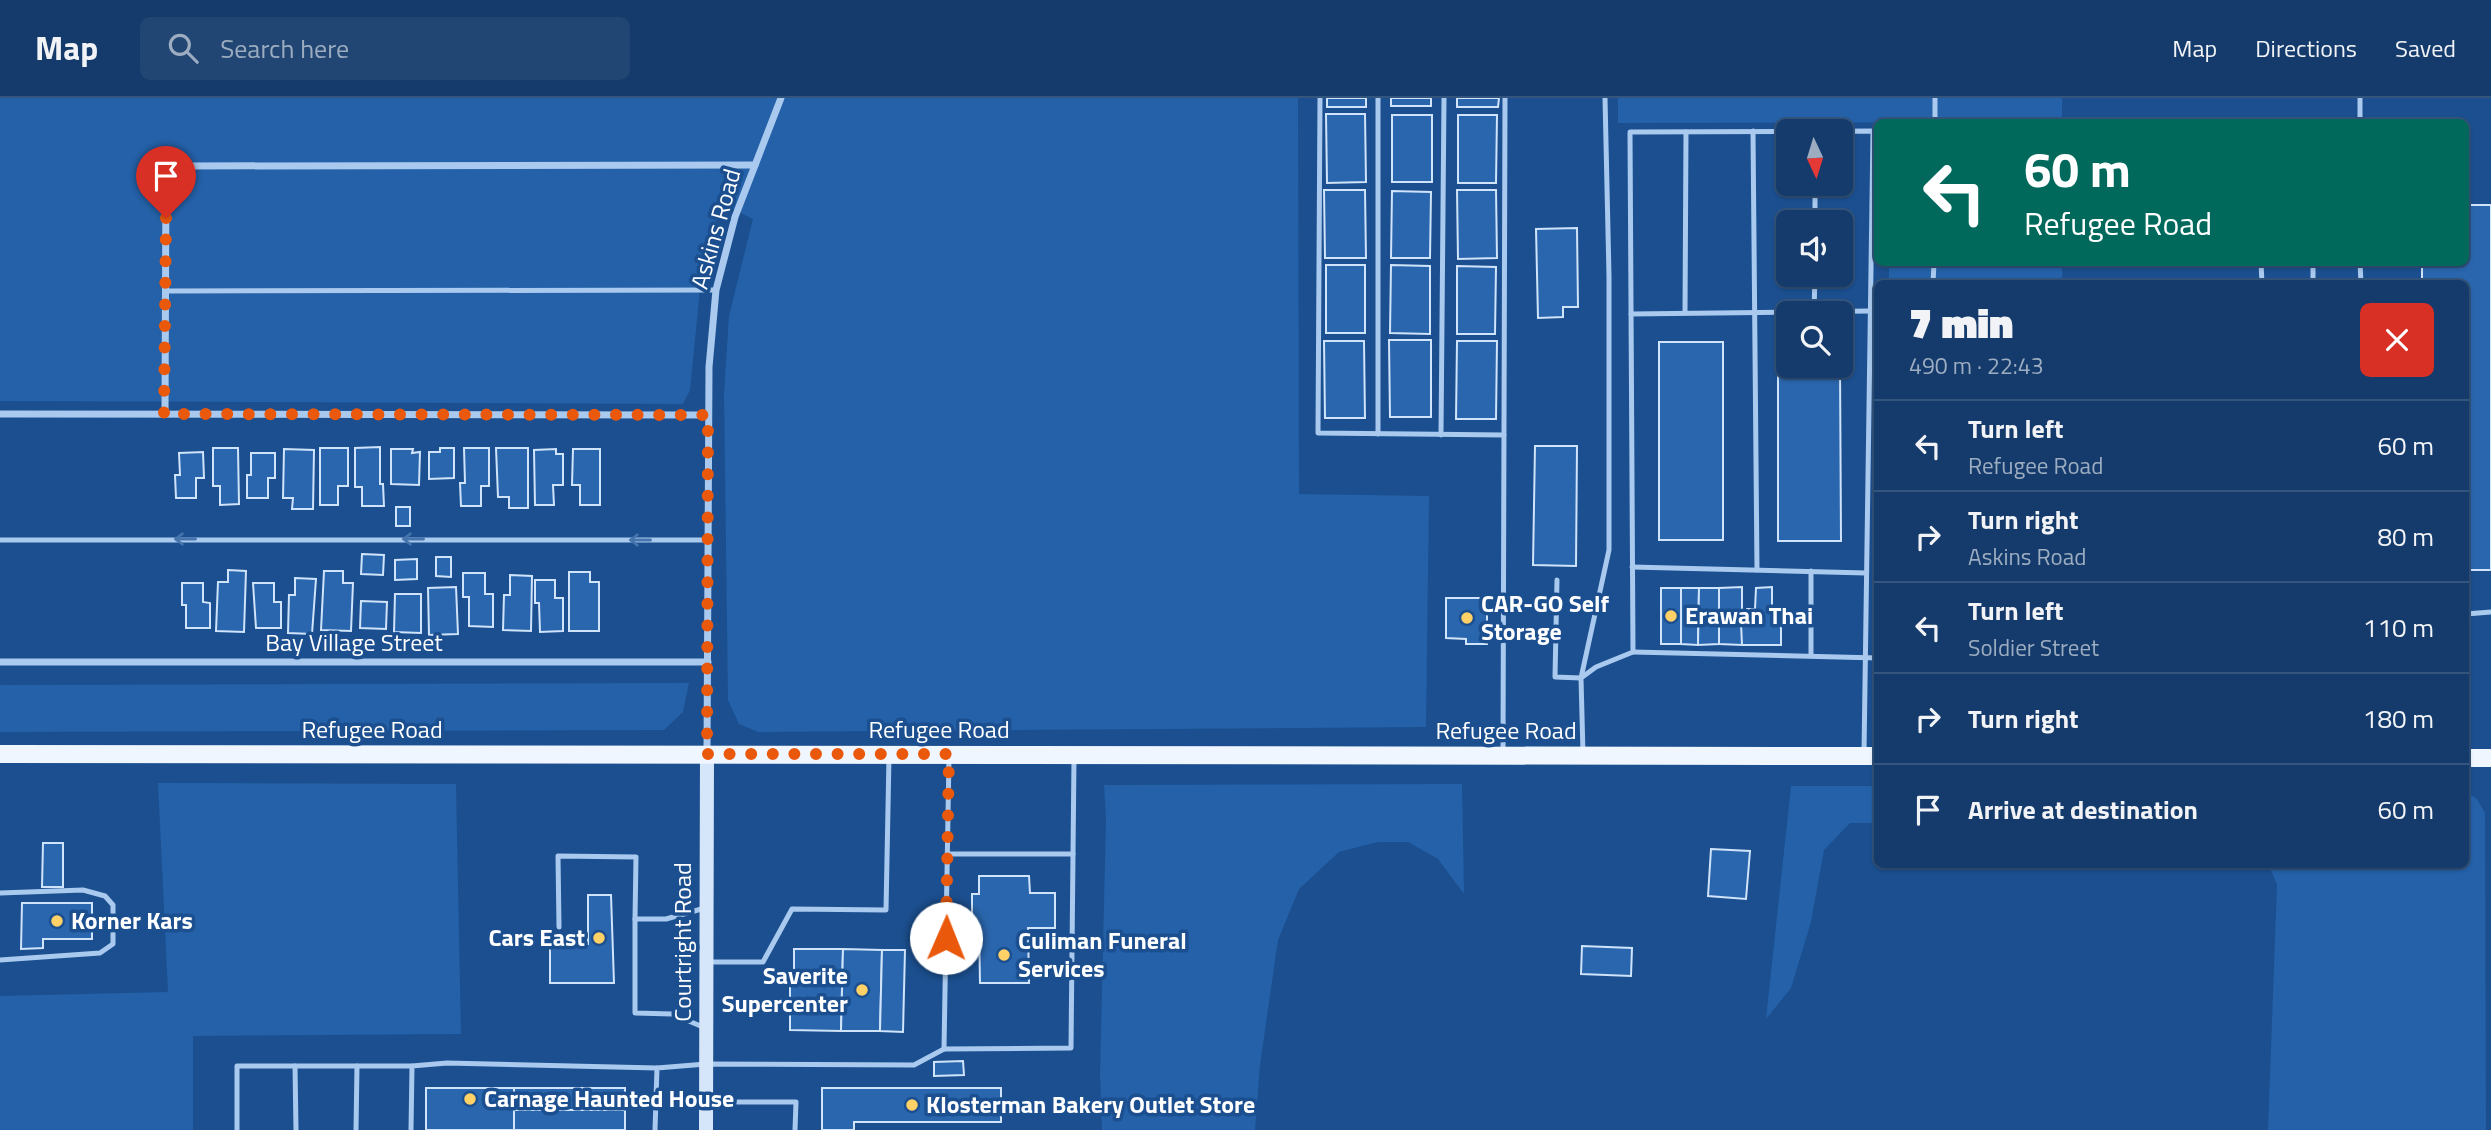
<!DOCTYPE html>
<meta charset="utf-8">
<style>
body{margin:0;font-family:"Titillium Web",sans-serif;background:#214673;color:#f1f3f6;height:100vh;display:flex;flex-direction:column;font-size:26px;white-space:nowrap}
*{box-sizing:border-box;margin:0}
p{font-size:23px;color:#9dadc1}
.icon{flex:none;width:38px;height:38px;fill:none;stroke:currentColor;stroke-width:2;stroke-linecap:round;stroke-linejoin:round}
.map{position:relative;flex:1;overflow:hidden}
.panel{position:absolute;left:1874px;top:182px;width:595px;height:588px;display:flex;flex-direction:column;background:#143b6b;border-radius:10px;box-shadow:0 2px 5px #0004,0 0 0 2px #33557e}
.panel>*{flex:none}
.guide{position:absolute;left:1874px;top:21px;width:595px;height:147px;border-radius:10px;box-shadow:0 2px 5px #0004,0 0 0 2px #33557e;background:#00695c;color:#fff;overflow:hidden}
.needle{width:46px;rotate:176deg}
.tools{position:absolute;left:1776px;top:21px;display:grid;gap:14px}
.tools a{display:grid;place-items:center;width:77px;height:77px;border-radius:10px;background:#143b6b;box-shadow:0 2px 5px #0004,0 0 0 2px #33557e;font-size:35px}
.pin{position:absolute;display:grid;place-items:center;width:60px;height:60px;color:#fff;margin:-72px -30px;border-radius:50% 50% 50% 0;rotate:-45deg;box-shadow:0 0 7px #0007}
.pin .icon{rotate:45deg}
.me{position:absolute;width:77px;margin:-38px;rotate:1deg;stroke-linejoin:round;filter:drop-shadow(0 0 5px #0008)}
.turn{display:flex;align-items:center;gap:24px;height:147px;padding:0 35px;font-size:32px}
.turn .icon{width:91px;height:91px;stroke-width:2.5}
.turn b{display:block;font-size:49px;line-height:60px}
.round{display:grid;place-items:center;flex:none;width:74px;height:74px;border-radius:10px;background:#214673}
.overview{display:flex;align-items:center;justify-content:space-between;height:119px;padding:0 35px}
h1{font-size:42px;font-weight:800;line-height:52px}
ul{padding:0;list-style:none}
li{display:flex;align-items:center;gap:21px;height:91px;padding:0 35px;border-top:2px solid #33557e}
li div{flex:1}
li b{display:block;font-size:26px}
li em{font-style:normal}
header{display:flex;align-items:center;gap:42px;box-sizing:border-box;height:98px;padding:0 35px;background:#143b6b;border-bottom:2px solid #33557e}
header strong{font-size:33px}
nav{display:flex;gap:38px;margin-inline-start:auto;font-size:24px}
.search{width:490px;height:63px;background:#214673;display:flex;align-items:center;gap:18px;box-sizing:border-box;padding:0 24px;border-radius:10px;color:#9dadc1;font-size:26px}
.map>svg:first-child{display:block}
.green{fill:#2461a8}
.building{fill:#2a66ad;stroke:#cfe3fa;stroke-width:2}
.lines{fill:none;stroke-linecap:round;stroke-linejoin:round}
.lane{stroke:#a9c9ee;stroke-width:5}
.street{stroke:#a9c9ee;stroke-width:7}
.secondary{stroke:#d6e6fa;stroke-width:14}
.primary{stroke:#f0f6ff;stroke-width:18}
.oneway{stroke:#4674ac}
.route{stroke:#ea580c;stroke-width:12;stroke-dasharray:0 21.6}
.poi-dot{fill:#ffd166;stroke:#1b4f8f;stroke-width:2.5}
.labels{text-anchor:middle;stroke-width:7;stroke-linejoin:round;paint-order:stroke}
.street-label{font-size:24px;fill:#fff;stroke:#1b4f8f}
.poi-label{font-size:24px;font-weight:bold;fill:#fff;stroke:#1b4f8f;text-anchor:start}
</style>
<header>
<strong>Map</strong>
<div class="search"><svg class="icon" aria-label="search" viewBox="0 0 24 24"><circle cx="10" cy="10" r="6"/><path d="M15 15l6 6"/></svg>Search here</div>
<nav><a>Map</a><a>Directions</a><a>Saved</a></nav>
</header>
<div class="map">
<svg width="2491" height="1032" viewBox="0 0 2491 1032">
<rect width="100%" height="100%" fill="#1b4f8f"/>
<g class="green">
<path d="M 0,0 L 1298,0 L 1299,396 L 1429,398 L 1426,629 L 758,634 L 739,626 L 728,602 L 724,295 L 729,218 L 753,121 L 721,105 L 702,171 L 690,292 L 683,306 L 0,303 Z"/>
<path d="M 1618,0 L 2062,0 L 2062,24 L 1618,25 Z"/>
<rect x="1889" y="165" width="173" height="20"/>
<path d="M 689,585 L 683,614 L 664,632 L 0,634 L 0,587 Z"/>
<path d="M 158,685 L 456,686 L 461,936 L 193,938 L 193,1032 L 0,1032 L 0,898 L 168,894 Z"/>
<path d="M 1462,686 L 1464,796 L 1438,761 L 1408,744 L 1378,744 L 1339,754 L 1299,791 L 1278,842 L 1260,967 L 1255,1032 L 1102,1032 L 1100,977 L 1106,721 L 1104,687 Z"/>
<path d="M 1791,688 L 1878,688 L 1878,725 L 1850,725 L 1824,752 L 1811,824 L 1791,890 L 1766,921 Z"/>
<path d="M 2466,694 L 2477,701 L 2485,715 L 2486,1032 L 2268,1032 L 2277,787 L 2269,767 L 2466,766 Z"/>
</g>
<g class="building">
<rect x="1327" y="0" width="39" height="9"/>
<rect x="1391" y="0" width="40" height="8"/>
<path d="M 1457,0 L 1499,0 L 1498,9 L 1457,9 Z"/>
<path d="M 1326,16 L 1365,16 L 1366,84 L 1327,85 Z"/>
<rect x="1392" y="17" width="40" height="67"/>
<path d="M 1458,17 L 1497,17 L 1496,85 L 1458,85 Z"/>
<path d="M 1324,92 L 1365,92 L 1366,160 L 1325,160 Z"/>
<path d="M 1457,92 L 1496,92 L 1497,160 L 1458,161 Z"/>
<path d="M 1392,93 L 1431,94 L 1430,160 L 1391,160 Z"/>
<path d="M 2466,107 L 2491,107 L 2491,472 L 2466,472 L 2466,186 L 2422,186 L 2422,164 L 2466,164 Z"/>
<path d="M 1577,130 L 1578,209 L 1563,209 L 1563,219 L 1538,220 L 1536,131 Z"/>
<rect x="1326" y="167" width="39" height="68"/>
<path d="M 1391,167 L 1430,168 L 1430,236 L 1390,235 Z"/>
<path d="M 1457,168 L 1496,169 L 1495,236 L 1457,236 Z"/>
<path d="M 1389,242 L 1431,242 L 1431,319 L 1390,319 Z"/>
<path d="M 1324,243 L 1364,243 L 1365,320 L 1325,320 Z"/>
<path d="M 1457,243 L 1497,243 L 1496,321 L 1456,321 Z"/>
<rect x="1659" y="244" width="64" height="198"/>
<path d="M 1778,244 L 1788,244 L 1788,268 L 1840,268 L 1841,443 L 1778,443 Z"/>
<path d="M 1535,348 L 1577,348 L 1576,468 L 1533,467 Z"/>
<path d="M 380,349 L 380,386 L 383,386 L 384,408 L 362,408 L 362,389 L 355,389 L 355,350 Z"/>
<path d="M 213,350 L 238,350 L 239,406 L 220,407 L 220,388 L 213,388 Z"/>
<path d="M 320,350 L 348,350 L 348,388 L 338,388 L 338,407 L 320,407 Z"/>
<path d="M 440,350 L 454,350 L 454,380 L 429,381 L 429,354 L 440,354 Z"/>
<path d="M 464,350 L 489,350 L 489,388 L 481,388 L 481,408 L 461,408 L 460,385 L 465,385 Z"/>
<path d="M 496,350 L 528,350 L 528,410 L 509,410 L 509,399 L 498,399 Z"/>
<path d="M 284,351 L 314,352 L 313,411 L 292,411 L 293,400 L 283,400 Z"/>
<path d="M 391,351 L 413,351 L 412,355 L 420,354 L 419,387 L 391,386 Z"/>
<path d="M 556,351 L 556,356 L 563,356 L 563,387 L 553,387 L 554,407 L 535,407 L 534,352 Z"/>
<path d="M 573,351 L 600,351 L 600,407 L 580,407 L 580,387 L 572,387 Z"/>
<path d="M 203,354 L 204,380 L 196,380 L 196,400 L 176,400 L 175,377 L 180,377 L 179,355 Z"/>
<path d="M 251,355 L 275,355 L 275,380 L 268,380 L 268,400 L 247,400 L 247,377 L 251,377 Z"/>
<rect x="396" y="409" width="14" height="19"/>
<path d="M 362,456 L 384,457 L 383,477 L 361,476 Z"/>
<path d="M 436,459 L 451,459 L 451,479 L 436,478 Z"/>
<path d="M 417,461 L 417,481 L 395,482 L 395,462 Z"/>
<path d="M 228,472 L 246,473 L 244,534 L 216,533 L 218,484 L 228,484 Z"/>
<path d="M 324,473 L 343,473 L 343,485 L 353,485 L 351,533 L 321,532 Z"/>
<path d="M 569,474 L 590,474 L 590,484 L 599,484 L 599,533 L 569,533 Z"/>
<path d="M 463,475 L 485,475 L 485,496 L 493,496 L 493,529 L 469,528 L 469,499 L 463,499 Z"/>
<path d="M 510,477 L 532,478 L 531,533 L 503,532 L 504,497 L 510,497 Z"/>
<path d="M 295,480 L 316,481 L 312,536 L 288,535 L 289,497 L 295,497 Z"/>
<path d="M 535,482 L 555,482 L 555,500 L 563,500 L 563,533 L 540,534 L 539,505 L 535,505 Z"/>
<path d="M 182,485 L 203,485 L 203,504 L 210,505 L 210,530 L 186,530 L 186,507 L 182,507 Z"/>
<path d="M 253,485 L 274,485 L 274,504 L 281,504 L 281,530 L 256,530 Z"/>
<path d="M 456,489 L 458,536 L 429,537 L 428,490 Z"/>
<path d="M 1742,489 L 1742,547 L 1719,546 L 1719,490 Z"/>
<path d="M 1772,489 L 1772,511 L 1781,511 L 1781,547 L 1742,547 L 1741,525 L 1747,525 L 1747,511 L 1755,511 L 1756,490 Z"/>
<rect x="1661" y="490" width="20" height="56"/>
<path d="M 1681,490 L 1699,490 L 1698,547 L 1681,546 Z"/>
<path d="M 1699,490 L 1719,490 L 1719,546 L 1698,547 Z"/>
<path d="M 395,496 L 421,496 L 421,535 L 394,534 Z"/>
<path d="M 1446,500 L 1487,500 L 1487,546 L 1466,546 L 1466,541 L 1446,540 Z"/>
<path d="M 361,503 L 387,504 L 386,531 L 360,530 Z"/>
<path d="M 43,745 L 63,745 L 63,789 L 42,789 Z"/>
<path d="M 1711,751 L 1750,753 L 1746,801 L 1708,798 Z"/>
<path d="M 979,778 L 1029,778 L 1030,795 L 1055,795 L 1055,830 L 1028,830 L 1029,885 L 980,885 L 979,828 L 972,828 L 972,796 L 979,796 Z"/>
<path d="M 588,797 L 611,797 L 614,885 L 550,885 L 550,846 L 588,846 Z"/>
<path d="M 22,805 L 92,805 L 92,841 L 43,841 L 43,850 L 21,851 Z"/>
<path d="M 1582,848 L 1632,850 L 1631,878 L 1581,876 Z"/>
<path d="M 794,851 L 843,851 L 841,933 L 790,932 L 790,885 L 794,885 Z"/>
<path d="M 843,851 L 882,852 L 880,933 L 841,933 Z"/>
<path d="M 882,852 L 905,852 L 903,934 L 880,933 Z"/>
<path d="M 963,963 L 964,977 L 934,978 L 934,964 Z"/>
<rect x="426" y="990" width="88" height="42"/>
<rect x="514" y="990" width="111" height="22"/>
<path d="M 822,990 L 1001,990 L 1001,1024 L 854,1024 L 854,1032 L 822,1032 Z"/>
<rect x="514" y="1012" width="111" height="20"/>
</g>
<g class="lines">
<g class="lane">
<path d="M 1320,0 L 1318,335 L 1504,337"/>
<path d="M 2360,0 L 2360,24"/>
<path d="M 1935,24 L 1935,0"/>
<path d="M 1753,33 L 1757,472"/>
<path d="M 1815,124 L 1815,86"/>
<path d="M 2261,164 L 2262,186"/>
<path d="M 2360,164 L 2361,186"/>
<path d="M 1933,186 L 1934,164"/>
<path d="M 2313,186 L 2313,164"/>
<path d="M 166,193 L 716,192"/>
<path d="M 1814,213 L 1815,177"/>
<path d="M 1685,215 L 1686,34"/>
<path d="M 1631,216 L 1870,213"/>
<path d="M 1378,336 L 1378,0"/>
<path d="M 1441,337 L 1444,0"/>
<path d="M 0,442 L 708,442"/>
<path d="M 1632,469 L 1866,475"/>
<path d="M 1811,473 L 1811,557"/>
<path d="M 1557,482 L 1555,579 L 1581,580 L 1609,452 L 1609,178 L 1605,0"/>
<path d="M 2466,516 L 2491,514"/>
<path d="M 1633,554 L 1878,560"/>
<path d="M 1503,654 L 1505,0"/>
<path d="M 1583,656 L 1581,580 L 1596,569 L 1633,554 L 1630,34 L 1873,33 L 1864,655"/>
<path d="M 949,659 L 944,951 L 1071,950 L 1074,660"/>
<path d="M 947,756 L 1073,756"/>
<path d="M 0,795 L 83,792 L 105,798 L 113,807 L 113,846 L 100,855 L 0,862"/>
<path d="M 559,829 L 558,758 L 636,759 L 635,821"/>
<path d="M 706,864 L 763,864 L 792,811 L 886,812 L 889,659"/>
<path d="M 703,929 L 672,916 L 635,915 L 635,821 L 666,821 L 705,810"/>
<path d="M 295,968 L 296,1032"/>
<path d="M 708,1004 L 796,1004 L 795,1032"/>
<path d="M 237,1032 L 237,968 L 412,968"/>
<path d="M 356,1032 L 357,968"/>
<path d="M 411,1032 L 412,968 L 447,965 L 657,970"/>
<path d="M 655,1032 L 657,970 L 706,966 L 914,967 L 944,951"/>
</g>
<g class="street">
<path d="M 0,316 L 708,317"/>
<path d="M 165,316 L 166,72 L 183,68 L 755,67"/>
<path d="M 0,564 L 708,564"/>
<path d="M 707,656 L 709,269 L 716,192 L 735,119 L 781,0"/>
</g>
<path class="secondary" d="M 706,1032 L 707,656"/>
<g class="primary">
<path d="M 0,656 L 1878,658"/>
<path d="M 2466,660 L 2491,660"/>
</g>
</g>
<defs><path id="oneway-shaft" d="M-6 0H5M1.5-3L5.5 0L1.5 3" fill="none" stroke-width="1.6" stroke-linecap="round" stroke-linejoin="round" transform="scale(1.75)"/></defs>
<g class="oneway">
<use href="#oneway-shaft" transform="translate(185 441) rotate(180)"/>
<use href="#oneway-shaft" transform="translate(413 441) rotate(-180)"/>
<use href="#oneway-shaft" transform="translate(640 442) rotate(-180)"/>
</g>
<g class="lines">
<path class="route" d="M 166,120 L 164,316 L 708,317 L 707,656 L 949,656 L 946,840"/>
</g>
<g class="poi-dot">
<circle cx="1671" cy="518" r="7"/>
<circle cx="1467" cy="520" r="7"/>
<circle cx="57" cy="823" r="7"/>
<circle cx="599" cy="840" r="7"/>
<circle cx="1004" cy="857" r="7"/>
<circle cx="862" cy="892" r="7"/>
<circle cx="470" cy="1001" r="7"/>
<circle cx="912" cy="1007" r="7"/>
</g>
<g class="labels">
<g class="street-label">
<text transform="translate(716 131) rotate(-74)" y="8">Askins Road</text>
<text x="354" y="553">Bay Village Street</text>
<text x="372" y="640">Refugee Road</text>
<text x="939" y="640">Refugee Road</text>
<text x="1506" y="641">Refugee Road</text>
<text transform="translate(683 844) rotate(-90)" y="8">Courtright Road</text>
</g>
<g class="poi-label">
<text x="1481" y="514">CAR-GO Self<tspan x="1481" dy="28">Storage</tspan></text>
<text x="1685" y="526">Erawan Thai</text>
<text x="71" y="831">Korner Kars</text>
<text x="585" y="848" text-anchor="end">Cars East</text>
<text x="1018" y="851">Culiman Funeral<tspan x="1018" dy="28">Services</tspan></text>
<text x="848" y="886" text-anchor="end">Saverite<tspan x="848" dy="28">Supercenter</tspan></text>
<text x="484" y="1009">Carnage Haunted House</text>
<text x="926" y="1015">Klosterman Bakery Outlet Store</text>
</g>
</g>
</svg>
<div class="tools">
<a><svg class="needle" viewBox="-14 -14 28 28"><path d="M0-13l5 13h-10z" fill="#e53935"/><path d="M0 13l5-13h-10z" fill="#9dadc1"/></svg></a>
<a><svg class="icon" aria-label="sound" viewBox="0 0 24 24"><path d="M4 9h4l5-4v14l-5-4H4zM17 9q2 3 0 6"/></svg></a>
<a><svg class="icon" aria-label="search" viewBox="0 0 24 24"><circle cx="10" cy="10" r="6"/><path d="M15 15l6 6"/></svg></a>
</div>
<div class="pin" style="left:166px;top:120px;background:#d93025"><svg class="icon" aria-label="arrive" viewBox="0 0 24 24"><path d="M6 21V4h12l-3 4 3 4H6"/></svg></div>
<svg class="me" style="left:946px;top:840px" viewBox="-20 -20 40 40"><circle r="19" fill="#fff"/><path d="M0-13L10 11 0 6-10 11z" fill="#ea580c"/></svg>
<div class="guide">
<div class="turn"><svg class="icon" aria-label="left" viewBox="0 0 24 24"><path d="M17 20v-9H6M10 6l-5 5 5 5"/></svg><div><b>60 m</b>Refugee Road</div></div>
</div>
<section class="panel">
<div class="overview"><div><h1>7 min</h1><p>490 m · 22:43</p></div><a class="round" style="background:#d93025;color:#fff"><svg class="icon" aria-label="close" viewBox="0 0 24 24"><path d="M6 6l12 12M18 6L6 18"/></svg></a></div>
<ul>
<li><svg class="icon" aria-label="left" viewBox="0 0 24 24"><path d="M17 20v-9H6M10 6l-5 5 5 5"/></svg><div><b>Turn left</b><p>Refugee Road</p></div><em>60 m</em></li>
<li><svg class="icon" aria-label="right" viewBox="0 0 24 24"><path d="M7 20v-9h11M14 6l5 5-5 5"/></svg><div><b>Turn right</b><p>Askins Road</p></div><em>80 m</em></li>
<li><svg class="icon" aria-label="left" viewBox="0 0 24 24"><path d="M17 20v-9H6M10 6l-5 5 5 5"/></svg><div><b>Turn left</b><p>Soldier Street</p></div><em>110 m</em></li>
<li><svg class="icon" aria-label="right" viewBox="0 0 24 24"><path d="M7 20v-9h11M14 6l5 5-5 5"/></svg><div><b>Turn right</b></div><em>180 m</em></li>
<li><svg class="icon" aria-label="arrive" viewBox="0 0 24 24"><path d="M6 21V4h12l-3 4 3 4H6"/></svg><div><b>Arrive at destination</b></div><em>60 m</em></li>
</ul>
</section>
</div>
